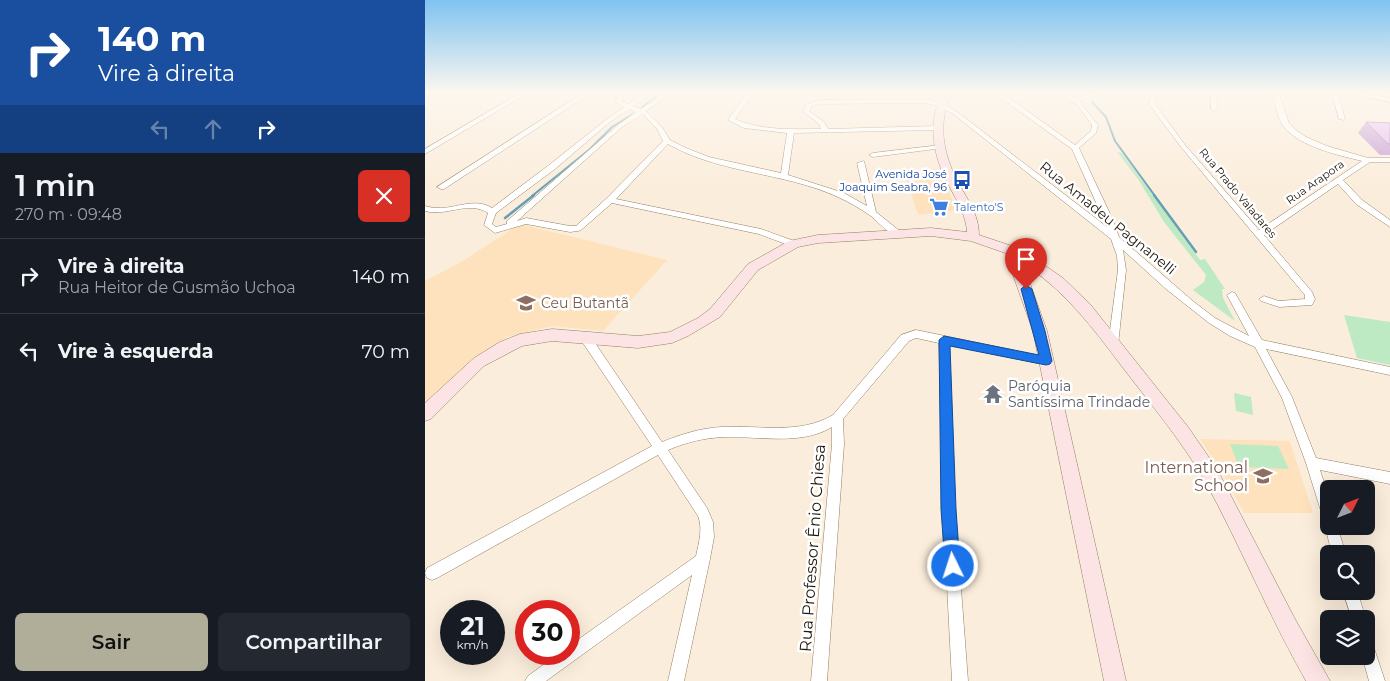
<!DOCTYPE html>
<html lang="pt">
<meta charset="utf-8">
<style>
body{margin:0;font-family:Montserrat,sans-serif;background:#242831;color:#f1f3f6;height:100vh;display:flex;flex-direction:column;font-size:19px;white-space:nowrap}
*{box-sizing:border-box;margin:0}
p{font-size:16px;color:#9ea1a6}
.icon{flex:none;width:28px;height:28px;fill:none;stroke:currentColor;stroke-width:2;stroke-linecap:round;stroke-linejoin:round}
.map{position:relative;flex:1;overflow:hidden}
.details{display:flex;flex-direction:column;background:#171b24;width:425px}
.details>*{flex:none}
.top-card{background:#1a4fa0;color:#fff;overflow:hidden}
.needle{width:32px;rotate:48deg}
.controls{position:absolute;left:895px;top:480px;display:grid;gap:10px}
.controls a{display:grid;place-items:center;width:55px;height:55px;border-radius:8px;background:#171b24;box-shadow:0 5px 20px #0002;font-size:25px}
.speed{position:absolute;left:15px;top:600px;display:flex;gap:10px;font-size:25px;font-weight:700;text-align:center}
.speed>*{display:grid;place-content:center;width:65px;height:65px;border-radius:50%;background:#171b24;box-shadow:0 5px 20px #0002;line-height:1}
.speed small{font-size:12px;font-weight:400}
.speed .limit{border:8px solid #d22;background:#fff;color:#111}
.pin{position:absolute;display:grid;place-items:center;width:42px;height:42px;color:#fff;margin:-51px -21px;border-radius:50% 50% 50% 0;rotate:-45deg;box-shadow:0 0 5px #0007}
.pin .icon{rotate:45deg}
.me{position:absolute;width:55px;margin:-28px;rotate:356deg;stroke-linejoin:round;filter:drop-shadow(0 0 4px #0008)}
.turn{display:flex;align-items:center;gap:18px;height:105px;padding:0 15px;font-size:22px}
.turn .icon{width:65px;height:65px;stroke-width:2.5}
.turn b{display:block;font-size:35px;line-height:42px}
.lanes{display:flex;align-items:center;height:48px;padding:0 15px;background:#0003;justify-content:center;gap:25px;direction:ltr}
.lanes .off{opacity:.35}
.round{display:grid;place-items:center;flex:none;width:52px;height:52px;border-radius:8px;background:#242831}
.headline{display:flex;align-items:center;justify-content:space-between;height:85px;padding:0 15px}
h1{font-size:30px;font-weight:600;line-height:38px}
.button{display:flex;gap:10px;margin-top:auto;padding:10px 15px}
.button a{flex:1;height:58px;border-radius:8px;background:#b0ad98;color:#111;font-size:20px;font-weight:600;line-height:58px;text-align:center}
.button a+a{background:#242831;color:#f1f3f6}
ul{padding:0;list-style:none}
li{display:flex;align-items:center;gap:15px;height:75px;padding:0 15px;border-top:1px solid #363941}
li div{flex:1}
li b{display:block;font-size:19px}
li em{font-style:normal}
main{display:flex;flex:1;min-height:0}
.map>svg:first-child{display:block}
.built{fill:#fee2bd}
.green{fill:#beeac3}
.lines{fill:none;stroke-linecap:round;stroke-linejoin:round}
.stream-far1{stroke:#649fb5;stroke-width:2}
.stream{stroke:#649fb5;stroke-width:2.5}
.minor-casing{stroke:#937e62;stroke-width:1}
.tertiary-casing{stroke:#937e62;stroke-width:2}
.secondary-casing{stroke:#937e62;stroke-width:1}
.minor{fill:#fff;fill-rule:evenodd}
.tertiary{fill:#fff;fill-rule:evenodd}
.secondary{fill:#fce4e5;fill-rule:evenodd}
.wall{fill:#c7a0d7}
.building{fill:#e7bafa;stroke:#a282af}
.route{fill:#1a73e8;stroke:#114b97}
.labels{text-anchor:middle;stroke-width:5;stroke-linejoin:round;paint-order:stroke}
.far-transit-label{font-size:11px;fill:#164399;stroke:#fff;text-anchor:end}
.far-street-label{font-size:11px;fill:#1f170c;stroke:#fff}
.far-shop-label{font-size:11px;fill:#366cbe;stroke:#fff;text-anchor:start}
.street-label{font-size:14px;fill:#1f170c;stroke:#fff}
.education-label{font-size:14px;fill:#785e54;stroke:#fff;text-anchor:start}
.worship-label{font-size:14px;fill:#5b616d;stroke:#fff;text-anchor:start}
.near-education-label{font-size:16px;fill:#785e54;stroke:#fff;text-anchor:end}
.near-street-label{font-size:16px;fill:#1f170c;stroke:#fff}
</style>
<main>
<section class="details">
<div class="top-card">
<div class="turn"><svg class="icon" aria-label="right" viewBox="0 0 24 24"><path d="M7 20v-9h11M14 6l5 5-5 5"/></svg><div><b>140 m</b>Vire à direita</div></div>
<div class="lanes"><svg class="icon off" aria-label="left" viewBox="0 0 24 24"><path d="M17 20v-9H6M10 6l-5 5 5 5"/></svg><svg class="icon off" aria-label="ahead" viewBox="0 0 24 24"><path d="M12 20V5M6 11l6-6 6 6"/></svg><svg class="icon" aria-label="right" viewBox="0 0 24 24"><path d="M7 20v-9h11M14 6l5 5-5 5"/></svg></div>
</div>
<div class="headline"><div><h1>1 min</h1><p>270 m · 09:48</p></div><a class="round" style="background:#d93025;color:#fff"><svg class="icon" aria-label="close" viewBox="0 0 24 24"><path d="M6 6l12 12M18 6L6 18"/></svg></a></div>
<ul>
<li><svg class="icon" aria-label="right" viewBox="0 0 24 24"><path d="M7 20v-9h11M14 6l5 5-5 5"/></svg><div><b>Vire à direita</b><p>Rua Heitor de Gusmão Uchoa</p></div><em>140 m</em></li>
<li><svg class="icon" aria-label="left" viewBox="0 0 24 24"><path d="M17 20v-9H6M10 6l-5 5 5 5"/></svg><div><b>Vire à esquerda</b></div><em>70 m</em></li>
</ul>
<div class="button"><a>Sair</a><a>Compartilhar</a></div>
</section>
<div class="map">
<svg width="965" height="681" viewBox="0 0 965 681">
<rect width="100%" height="100%" fill="#fbeddb"/>
<g class="built">
<path d="M 512,169 L 533,210 L 493,215 L 479,173 Z"/>
<path d="M 95,224 L 242,260 L 178,331 L 127,326 L 82,337 L 48,360 L 0,405 L 0,281 L 36,262 Z"/>
<path d="M 775,439 L 865,441 L 888,513 L 819,513 L 801,479 Z"/>
</g>
<g class="green">
<path d="M 692,152 L 697,153 L 775,260 L 780,259 L 800,289 L 797,289 L 798,298 L 810,321 L 768,290 L 779,282 L 781,275 L 739,222 L 713,179 Z"/>
<path d="M 919,315 L 965,322 L 965,365 L 932,358 Z"/>
<path d="M 809,393 L 826,397 L 828,415 L 811,411 Z"/>
<path d="M 805,444 L 853,446 L 864,469 L 814,467 Z"/>
</g>
<g class="lines">
<g class="stream-far1">
<path d="M 667,102 L 681,117 L 690,141 L 730,196"/>
<path d="M 217,107 L 236,93"/>
<path d="M 107,196 L 165,149 L 187,127 L 208,114"/>
</g>
<g class="stream">
<path d="M 729,195 L 771,252"/>
<path d="M 80,218 L 109,195"/>
</g>
<g class="minor-casing">
<g id="minor">
<path d="M 95,93 L 103,93 L 0,154 L 0,149 Z"/>
<path d="M 158,93 L 166,93 L 19,189 L 16,189 L 12,187 Z"/>
<path d="M 193,93 L 199,93 L 197,102 L 203,104 L 219,93 L 227,93 L 208,106 L 216,109 L 239,93 L 247,93 L 221,111 L 237,127 L 245,140 L 261,148 L 284,157 L 356,173 L 362,133 L 319,128 L 303,120 L 322,93 L 328,93 L 310,119 C 336,131 368,129 396,129 L 394,124 L 378,111 L 382,104 L 395,100 L 500,99 L 517,103 L 531,111 L 682,227 L 647,149 L 569,93 L 577,93 L 650,145 L 666,131 L 667,125 L 653,106 L 635,93 L 643,93 L 650,99 L 668,93 L 679,93 L 654,101 L 673,125 L 671,133 L 654,148 L 688,220 L 694,237 L 769,302 L 790,318 L 824,336 L 802,295 L 807,292 L 810,293 L 837,340 L 965,367 L 965,375 L 841,349 L 867,397 L 891,458 L 965,472 L 965,484 L 895,470 L 904,498 L 904,526 L 912,526 L 921,554 L 907,554 L 900,526 L 900,524 L 881,463 L 857,398 L 830,347 L 805,336 L 784,323 L 741,289 L 698,250 L 701,270 L 693,345 L 692,348 L 684,348 L 683,345 L 693,270 L 692,256 L 686,239 L 527,113 L 513,106 L 500,103 L 395,104 L 387,106 L 384,111 L 399,122 L 403,129 L 512,126 L 515,128 L 512,130 L 369,133 L 363,175 L 419,193 L 442,206 L 432,163 L 439,161 L 451,212 L 476,232 L 477,234 L 473,237 C 463,233 454,223 446,216 C 436,209 424,202 413,197 C 359,172 295,174 243,144 L 191,199 L 336,229 L 372,242 L 372,246 L 366,246 L 334,234 L 187,203 L 156,230 L 153,231 L 145,232 L 101,224 L 70,233 L 59,225 L 63,213 C 44,200 21,217 0,211 L 0,206 C 4,207 8,208 12,208 C 31,209 49,197 67,208 L 124,165 L 182,119 L 199,107 L 191,102 ZM 204,109 L 211,112 L 193,125 L 82,221 L 82,224 L 71,227 L 67,224 L 71,213 L 130,169 L 186,121 ZM 218,114 L 232,129 L 238,141 L 182,198 L 151,226 L 145,226 L 101,218 L 92,221 L 197,127 Z"/>
<path d="M 726,93 L 732,93 L 730,104 L 760,145 L 834,230 L 937,161 C 913,155 875,147 859,127 C 852,118 850,104 848,93 L 854,93 L 864,123 L 872,131 L 881,137 L 902,146 L 943,158 L 965,158 L 965,162 L 945,162 L 918,180 L 937,200 L 965,220 L 965,227 L 931,204 L 913,184 L 839,235 L 887,292 L 890,299 L 887,305 L 854,307 L 836,301 L 834,299 L 839,296 L 854,301 L 880,299 L 880,295 L 756,147 L 724,104 Z"/>
<path d="M 786,93 L 792,93 L 792,109 L 789,111 L 786,109 Z"/>
<path d="M 907,93 L 913,93 L 920,119 L 919,120 L 914,119 Z"/>
<path d="M 920,93 L 936,93 L 965,98 L 965,102 Z"/>
<path d="M 516,145 L 520,147 L 518,148 L 448,157 L 444,155 L 448,153 Z"/>
<path d="M 491,330 L 621,357 L 625,358 L 626,361 L 625,364 L 621,365 L 524,345 L 530,509 L 543,681 L 527,681 L 518,509 L 514,343 L 491,338 L 484,341 L 418,419 L 419,444 L 402,681 L 386,681 L 407,444 L 407,427 C 376,446 333,436 299,437 C 279,438 262,442 243,450 L 282,508 L 288,522 L 289,537 L 285,559 L 259,681 L 243,681 L 267,575 L 121,681 L 100,681 L 103,676 L 133,654 L 144,654 L 144,646 L 271,556 C 274,542 278,529 273,516 L 233,455 L 12,578 L 7,580 L 2,578 L 0,573 L 2,568 L 227,446 L 156,340 L 155,337 L 156,334 L 164,334 L 237,442 C 257,434 276,428 297,427 C 335,425 374,435 408,415 L 476,335 Z"/>
<path d="M 918,591 L 932,591 L 941,619 L 927,619 Z"/>
<path d="M 941,637 L 946,639 L 960,681 L 944,681 L 937,656 L 941,656 Z"/>
</g>
</g>
<g class="tertiary-casing">
<path id="tertiary" d="M 0,93 L 7,93 L 0,99 Z"/>
</g>
<g class="secondary-casing">
<path id="secondary" d="M 517,93 L 527,93 C 512,122 518,154 533,182 C 542,199 554,214 554,235 L 596,249 L 638,278 L 665,304 L 763,427 L 792,469 L 870,619 L 905,681 L 881,681 C 844,616 816,547 780,481 C 756,440 724,402 695,364 C 668,328 642,294 605,268 L 602,275 L 622,331 L 701,681 L 679,681 L 608,331 L 588,275 L 596,262 L 586,255 L 546,241 L 506,236 L 393,243 L 373,247 L 333,270 L 295,317 L 263,336 L 247,343 L 213,348 L 127,341 L 97,346 L 59,366 L 6,419 L 0,421 L 0,403 L 49,358 L 75,342 L 95,334 L 127,329 L 213,336 L 245,332 L 273,318 L 285,309 L 323,264 L 364,241 L 393,235 L 506,228 L 542,232 C 541,215 532,201 524,186 C 508,157 502,123 517,93 Z"/>
</g>
<use href="#minor" class="minor"/>
<use href="#tertiary" class="tertiary"/>
<use href="#secondary" class="secondary"/>
</g>
<path class="wall" d="M 941,122 L 965,123 L 965,155 L 955,155 L 933,133 Z"/>
<path class="building" d="M 941,122 L 965,123 L 965,144 L 963,144 Z"/>
<linearGradient id="sky" x2="0" y2="1"><stop stop-color="#7fc3f1"/><stop offset="0.49" stop-color="#fdf7ef"/><stop offset="1" stop-color="#fdf7ef" stop-opacity="0"/></linearGradient>
<rect width="965" height="189" fill="url(#sky)"/>
<path class="route" d="M 601,285 L 607,289 L 620,331 L 627,361 L 625,364 L 621,365 L 525,346 L 531,509 L 535,566 L 533,572 L 528,574 L 522,572 L 520,566 L 516,509 L 514,340 L 519,336 L 614,355 L 596,289 Z"/>
<defs>
<g id="bus-bare" transform="scale(1.5)"><path d="M-5-6H5V4H4V6H2V4H-2V6H-4V4H-5ZM-3.5-4V0h7V-4ZM-3.5 1.2v1.5H-2V1.2ZM2 1.2v1.5H3.5V1.2Z" fill="#1a4fb4" stroke="#fff" stroke-width="2.5" paint-order="stroke"/></g>
<g id="supermarket-bare" transform="scale(1.5)"><path d="M-6-5.5h2.5l.6 2H6L4.5 2H-2.5L-4.4-4H-6ZM-1.5 3.2a1.3 1.3 0 1 0 .1 0ZM3 3.2a1.3 1.3 0 1 0 .1 0Z" fill="#3f7fe0" stroke="#fff" stroke-width="2.5" paint-order="stroke"/></g>
<g id="school-bare" transform="scale(1.5)"><path d="M0-5L7-2L0 1L-7-2ZM-4 1L0 2.5L4 1V4Q0 6-4 4Z" fill="#8d6e63" stroke="#fff" stroke-width="2.5" paint-order="stroke"/></g>
<g id="temple-bare" transform="scale(1.5)"><path d="M0-6L5-2H3V0L6.5 2.5H4V6H1.5V3h-3V6H-4V2.5H-6.5L-3 0V-2H-5Z" fill="#6b7280" stroke="#fff" stroke-width="2.5" paint-order="stroke"/></g>
</defs>
<g fill-rule="evenodd">
<use href="#bus-bare" x="537" y="180"/>
<use href="#supermarket-bare" x="514" y="207"/>
<use href="#school-bare" x="101" y="303"/>
<use href="#temple-bare" x="568" y="394"/>
<use href="#school-bare" x="838" y="476"/>
</g>
<g class="labels">
<g class="far-transit-label">
<text x="522" y="178">Avenida José<tspan x="522" dy="13">Joaquim Seabra, 96</tspan></text>
</g>
<g class="far-street-label">
<text transform="translate(890 182) rotate(-35)" y="4">Rua Arapora</text>
<text transform="translate(813 193) rotate(50)" y="4">Rua Prado Valadares</text>
</g>
<g class="far-shop-label">
<text x="529" y="211">Talento'S</text>
</g>
<g class="street-label">
<text transform="translate(683 218) rotate(39)" y="5">Rua Amadeu Pagnanelli</text>
</g>
<g class="education-label">
<text x="116" y="308">Ceu Butantã</text>
</g>
<g class="worship-label">
<text x="583" y="391">Paróquia<tspan x="583" dy="16">Santíssima Trindade</tspan></text>
</g>
<g class="near-education-label">
<text x="823" y="473">International<tspan x="823" dy="18">School</tspan></text>
</g>
<g class="near-street-label">
<text transform="translate(387 548) rotate(-86)" y="6">Rua Professor Ênio Chiesa</text>
</g>
</g>
</svg>
<div class="controls">
<a><svg class="needle" viewBox="-14 -14 28 28"><path d="M0-13l5 13h-10z" fill="#e53935"/><path d="M0 13l5-13h-10z" fill="#9ea1a6"/></svg></a>
<a><svg class="icon" aria-label="search" viewBox="0 0 24 24"><circle cx="10" cy="10" r="6"/><path d="M15 15l6 6"/></svg></a>
<a><svg class="icon" aria-label="layers" viewBox="0 0 24 24"><path d="M12 4l9 5-9 5-9-5zM3 14l9 5 9-5"/></svg></a>
</div>
<div class="speed"><div>21<small>km/h</small></div><div class="limit">30</div></div>
<div class="pin" style="left:601px;top:289px;background:#d93025"><svg class="icon" aria-label="arrive" viewBox="0 0 24 24"><path d="M6 21V4h12l-3 4 3 4H6"/></svg></div>
<svg class="me" style="left:528px;top:566px" viewBox="-20 -20 40 40"><circle r="17" fill="#1a73e8" stroke="#fff" stroke-width="3"/><path d="M0-11L8 9 0 5-8 9z" fill="#fff"/></svg>
</div>
</main>
